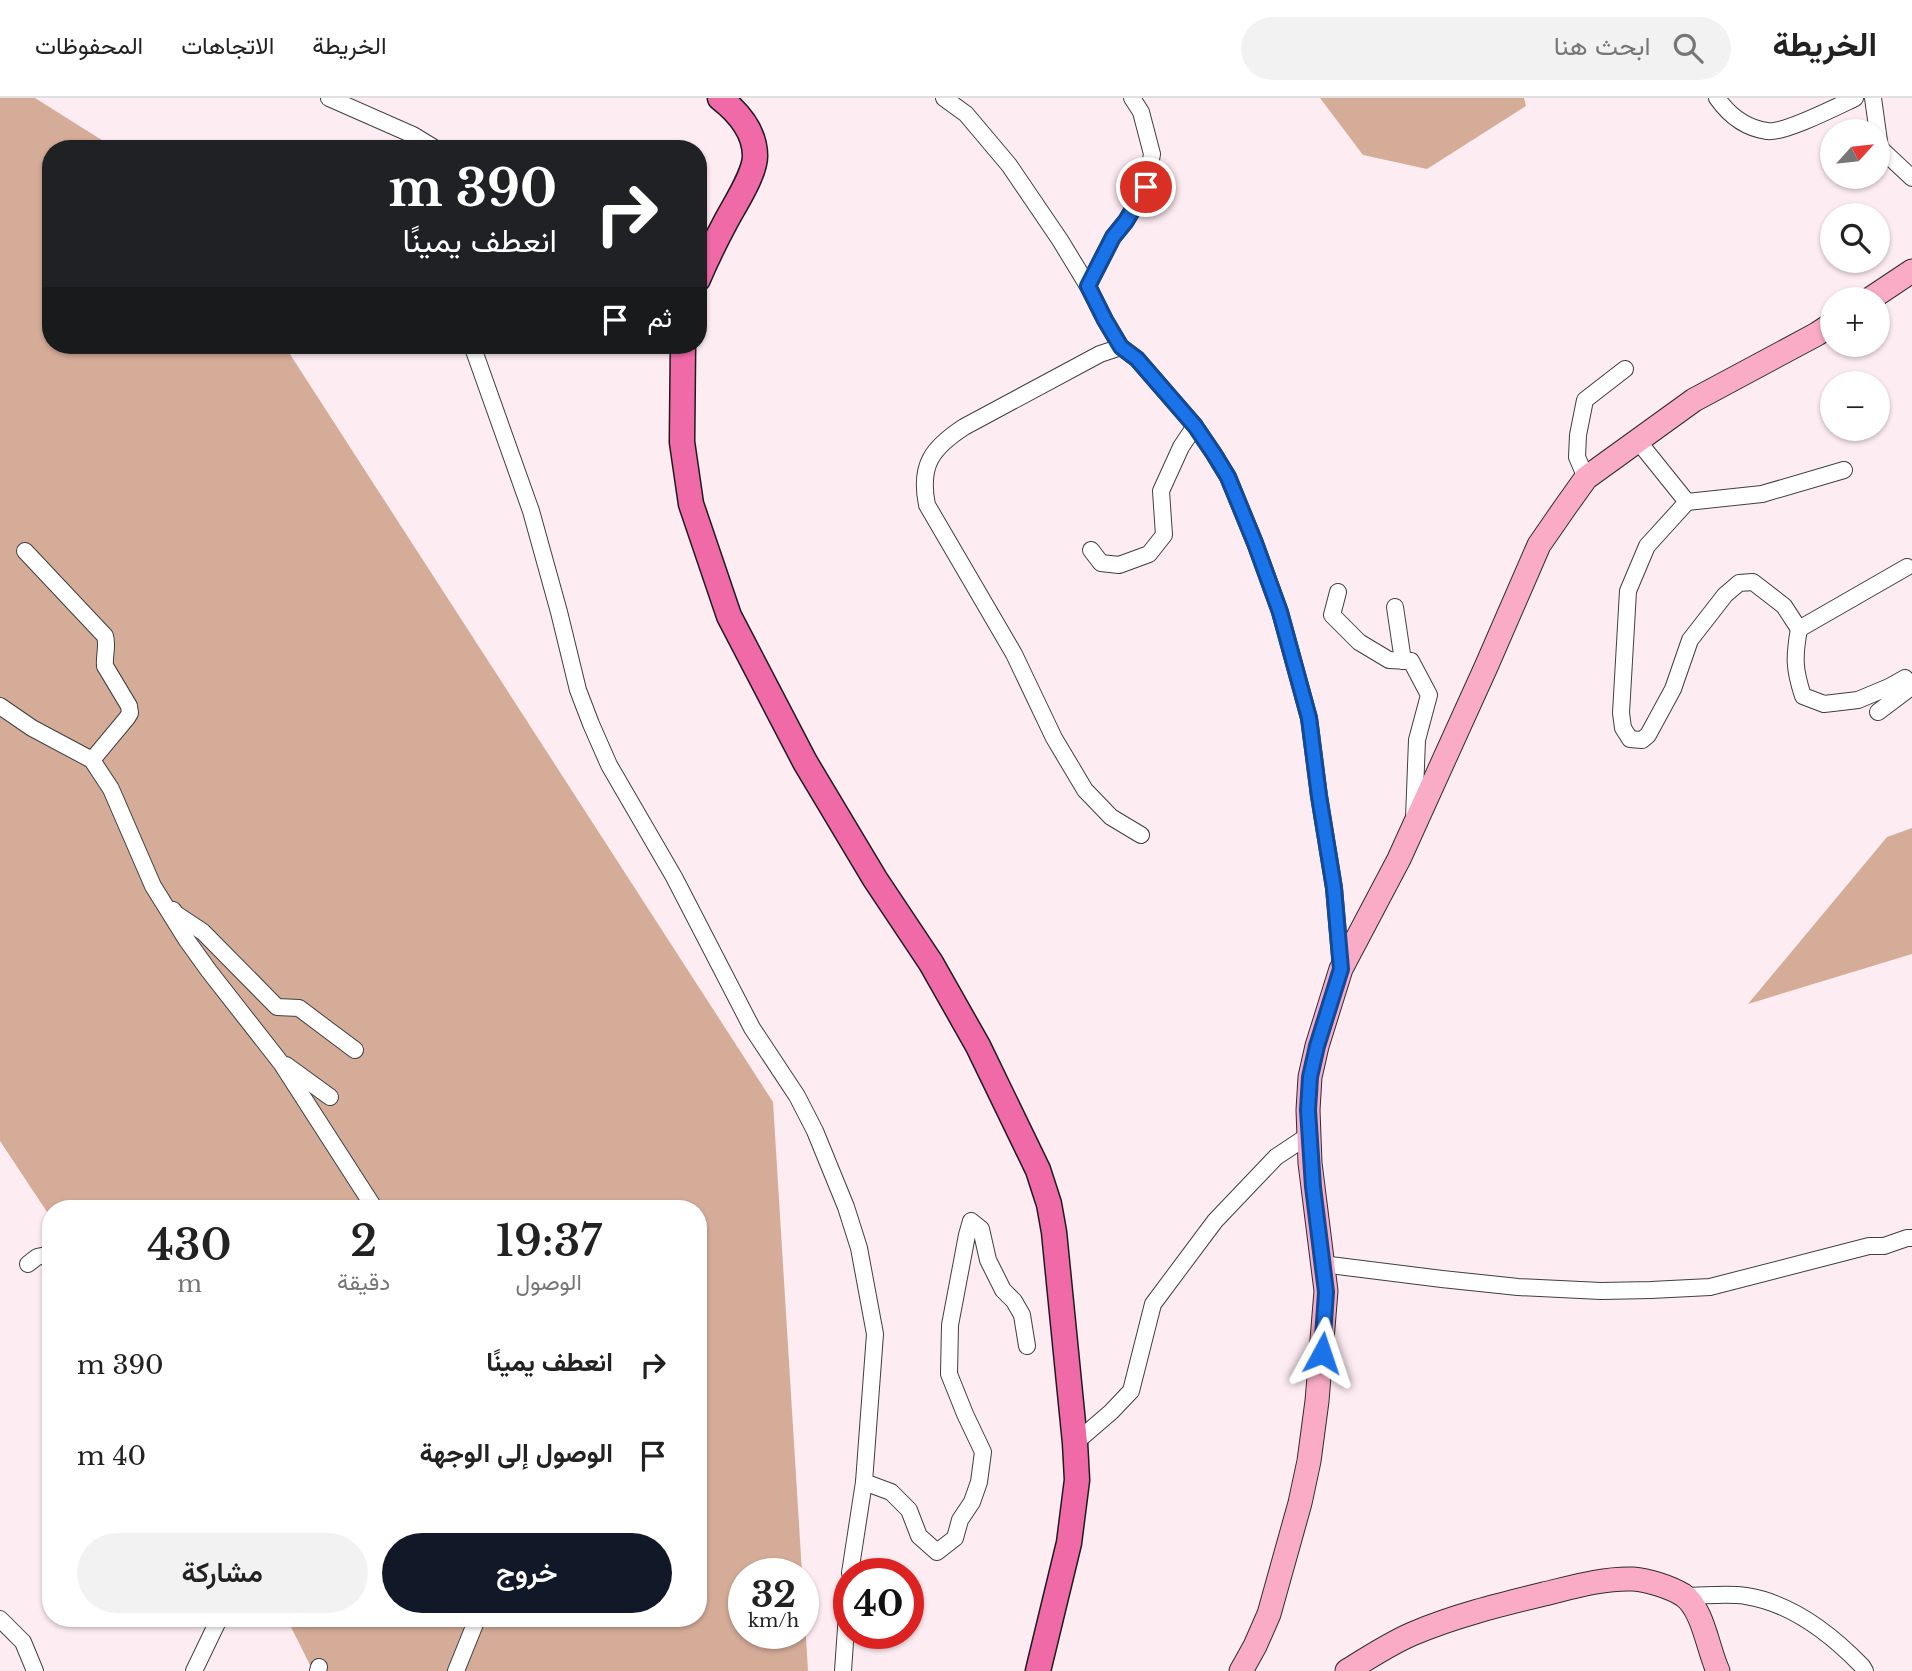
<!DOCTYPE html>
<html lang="ar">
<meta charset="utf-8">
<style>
body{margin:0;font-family:"Libre Baskerville",Vazirmatn,serif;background:#f2f2f2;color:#222;direction:rtl;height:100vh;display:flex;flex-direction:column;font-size:26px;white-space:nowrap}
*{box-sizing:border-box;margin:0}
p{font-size:23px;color:#767676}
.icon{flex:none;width:38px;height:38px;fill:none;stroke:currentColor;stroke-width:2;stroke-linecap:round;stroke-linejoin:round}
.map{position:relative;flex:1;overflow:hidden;direction:ltr}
.sheet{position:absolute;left:42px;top:1102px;width:665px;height:427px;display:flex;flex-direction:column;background:#fff;border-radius:28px;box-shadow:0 2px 5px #0004;direction:rtl}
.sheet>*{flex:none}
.top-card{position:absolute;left:42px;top:42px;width:665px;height:214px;border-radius:28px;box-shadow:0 2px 5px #0004;direction:rtl;background:#202124;color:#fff;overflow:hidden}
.needle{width:46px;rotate:63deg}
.fabs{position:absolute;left:1820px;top:21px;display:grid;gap:14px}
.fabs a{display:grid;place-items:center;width:70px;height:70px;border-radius:50%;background:#fff;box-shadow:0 2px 5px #0004;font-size:35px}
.speed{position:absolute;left:728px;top:1460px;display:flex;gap:14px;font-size:35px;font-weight:700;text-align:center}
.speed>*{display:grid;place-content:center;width:91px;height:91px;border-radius:50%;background:#fff;box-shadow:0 2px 5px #0004;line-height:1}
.speed small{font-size:18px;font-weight:400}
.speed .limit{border:10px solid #d22;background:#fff;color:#111}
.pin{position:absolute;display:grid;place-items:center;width:60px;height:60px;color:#fff;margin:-30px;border:4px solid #fff;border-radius:50%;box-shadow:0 2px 7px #0007}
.me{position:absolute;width:77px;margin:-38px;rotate:5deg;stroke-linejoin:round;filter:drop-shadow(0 0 5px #0008)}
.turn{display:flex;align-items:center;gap:24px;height:147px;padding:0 35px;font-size:32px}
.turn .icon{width:91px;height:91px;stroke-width:2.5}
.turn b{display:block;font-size:49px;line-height:60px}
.then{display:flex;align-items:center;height:66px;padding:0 35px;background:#0003;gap:14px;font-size:26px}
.eta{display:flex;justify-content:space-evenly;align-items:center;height:119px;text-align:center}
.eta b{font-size:42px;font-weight:600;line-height:49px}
.action{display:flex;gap:14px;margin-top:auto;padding:14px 35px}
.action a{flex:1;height:80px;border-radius:42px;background:#111827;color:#fff;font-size:28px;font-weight:600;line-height:80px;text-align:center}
.action a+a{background:#f2f2f2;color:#222}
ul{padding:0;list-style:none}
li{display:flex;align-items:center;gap:21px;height:91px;padding:0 35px}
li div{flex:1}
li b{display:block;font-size:26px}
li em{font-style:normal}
header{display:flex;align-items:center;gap:42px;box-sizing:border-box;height:98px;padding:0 35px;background:#fff;border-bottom:2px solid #e0e0e0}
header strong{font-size:33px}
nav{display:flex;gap:38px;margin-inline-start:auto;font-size:24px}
.search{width:490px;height:63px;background:#f2f2f2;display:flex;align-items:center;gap:18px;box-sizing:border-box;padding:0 24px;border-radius:38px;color:#767676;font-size:26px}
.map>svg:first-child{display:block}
.forest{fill:#d5ac98}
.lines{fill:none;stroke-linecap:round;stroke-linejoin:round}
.street-casing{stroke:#3f3f3f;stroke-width:18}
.secondary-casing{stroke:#2e2e2e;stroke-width:25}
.primary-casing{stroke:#1d1d1d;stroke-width:27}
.street{stroke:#fff;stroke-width:16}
.secondary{stroke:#faabc5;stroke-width:23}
.primary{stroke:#f06aa8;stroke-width:24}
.route-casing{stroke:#114b97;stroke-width:18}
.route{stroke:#1a73e8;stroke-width:12}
</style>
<header>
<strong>الخريطة</strong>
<div class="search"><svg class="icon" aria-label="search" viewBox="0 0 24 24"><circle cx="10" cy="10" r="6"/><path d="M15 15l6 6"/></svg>ابحث هنا</div>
<nav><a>الخريطة</a><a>الاتجاهات</a><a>المحفوظات</a></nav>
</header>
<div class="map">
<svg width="1912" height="1573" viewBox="0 0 1912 1573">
<rect width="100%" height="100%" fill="#feecf3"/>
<g class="forest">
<path d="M 0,0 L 35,0 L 116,51 L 51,51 L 51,247 L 284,247 L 773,1004 L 802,1475 L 744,1475 L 744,1535 L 803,1535 L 803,1491 L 808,1573 L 313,1573 L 287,1521 L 698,1521 L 698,1111 L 51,1111 L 51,1120 L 0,1043 Z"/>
<path d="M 1320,0 L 1524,0 L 1526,8 L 1427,71 L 1363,57 Z"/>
<path d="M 1912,730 L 1912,856 L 1748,906 L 1887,739 Z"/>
</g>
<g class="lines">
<g class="street-casing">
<g id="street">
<path d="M 329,0 L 413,37 L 436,51"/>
<path d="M 944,0 L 966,16 L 1009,67 L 1060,142 L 1088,188 L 1105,222 L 1121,249 L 1137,261 L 1195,328 L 1214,356 L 1228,379 L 1255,445 L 1280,514 L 1309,620 L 1319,698 L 1334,790 L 1341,870"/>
<path d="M 1717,0 C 1729,17 1745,30 1767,33 C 1783,36 1838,8 1855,0"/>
<path d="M 1873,0 L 1880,50 L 1912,80"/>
<path d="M 1088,188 L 1113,139 L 1126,123 L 1146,89 L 1152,56 L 1141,14 L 1132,0"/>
<path d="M 472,247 L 531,413 L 559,514 L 578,592 L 591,626 L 609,667 L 674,779 L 752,930 L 797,998 L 815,1033 L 846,1109 L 859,1150 L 875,1236 L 864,1384 L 850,1475"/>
<path d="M 1121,249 L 1100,256 L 964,329 C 932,350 919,367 927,407 L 1014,556 L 1054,640 L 1085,692 L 1111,719 L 1141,737"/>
<path d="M 1638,343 L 1687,404 L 1762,396 L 1844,372"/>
<path d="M 1586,380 L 1577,359 L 1578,337 L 1585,302 L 1625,271"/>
<path d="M 1687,404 L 1647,448 L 1628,493 L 1621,615 L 1623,630 L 1630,641 L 1642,642 L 1648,637 L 1673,591 L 1690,542 L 1725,497 L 1739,485 L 1753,484 L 1784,508 L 1799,531 L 1907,469"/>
<path d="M 1091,452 L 1101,465 L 1119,467 L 1149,456 L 1164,437 L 1161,393 L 1181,349 L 1195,328"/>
<path d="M 25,453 L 105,538 C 108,548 104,557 105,568 L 129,608 L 130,615 L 127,620 L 92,662"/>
<path d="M 1338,494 L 1332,517 L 1359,544 L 1389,562 L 1411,563 L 1429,597 L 1417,642 L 1414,720"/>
<path d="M 1395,509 L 1403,563"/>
<path d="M 1799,531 C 1794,559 1794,571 1803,598 L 1824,606 L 1858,602 L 1889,589 L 1905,580 L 1910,590 L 1878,614"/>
<path d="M 0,608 L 32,630 L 92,662 L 111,691 L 153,788 L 186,841 L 209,873 L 281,965 L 375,1111"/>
<path d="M 173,812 L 176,816 L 203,834 L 277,909 L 299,910 L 355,952"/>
<path d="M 286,967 L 330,999"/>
<path d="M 28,1166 L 37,1159 L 51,1156"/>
<path d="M 1322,1166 L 1442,1181 L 1518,1189 L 1601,1193 L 1651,1192 L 1710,1189 L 1869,1148 L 1884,1148 L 1907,1140 L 1912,1140"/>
<path d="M 1075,1345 L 1111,1314 L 1131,1293 L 1153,1206 L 1215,1123 L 1276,1059 L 1309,1037"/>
<path d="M 864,1384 L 891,1394 L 909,1412 L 919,1438 L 937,1454 L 955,1440 L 960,1422 L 972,1404 L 979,1384 L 983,1354 L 965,1316 L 949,1276 L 950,1227 L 967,1137 L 971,1123 L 981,1131 L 988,1162 L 1003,1192 L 1014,1203 L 1022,1217 L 1027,1248"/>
<path d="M 1685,1498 C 1705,1498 1727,1495 1746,1498 C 1791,1505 1831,1536 1862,1568 L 1865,1573"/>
<path d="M 0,1521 L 23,1544 L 35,1573"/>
<path d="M 194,1573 L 219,1521"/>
<path d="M 318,1573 L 319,1569"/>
<path d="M 456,1573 L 477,1521"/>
<path d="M 843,1573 L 849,1487"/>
</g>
</g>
<g class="secondary-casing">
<g id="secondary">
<path d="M 1870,201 L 1912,173"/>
<path d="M 1241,1573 L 1255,1548 L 1269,1516 L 1300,1405 L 1309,1363 L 1317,1303 L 1326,1193 L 1310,1065 L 1308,1012 L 1310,979 L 1317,948 L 1341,871 L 1399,761 L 1486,569 L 1539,447 L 1566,408 L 1586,380 L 1694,302 L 1817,236 L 1832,226"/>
<path d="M 1347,1573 C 1368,1560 1389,1546 1412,1536 C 1454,1518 1499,1507 1544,1496 C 1573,1489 1603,1480 1633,1481 C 1648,1482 1670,1489 1683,1497 C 1703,1510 1708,1552 1718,1573"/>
</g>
</g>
<g class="primary-casing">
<g id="primary">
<path d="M 698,181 C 706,162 715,144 724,127 C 733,109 755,77 755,58 C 755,34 738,14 720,0"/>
<path d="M 683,247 L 682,344 L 691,406 L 729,518 L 805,664 L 875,781 L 931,865 L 978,948 L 1038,1072 L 1049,1106 L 1054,1134 L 1075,1345 L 1077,1382 L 1069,1445 L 1038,1573"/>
</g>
</g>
<use href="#street" class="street"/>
<use href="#secondary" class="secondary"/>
<use href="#primary" class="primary"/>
</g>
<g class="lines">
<g class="route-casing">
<path id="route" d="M 1146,89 L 1126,123 L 1113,139 L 1088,188 L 1105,222 L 1121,249 L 1137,261 L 1195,328 L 1214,356 L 1228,379 L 1255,445 L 1280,514 L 1309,620 L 1319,698 L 1334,790 L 1341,871 L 1317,948 L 1310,979 L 1308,1012 L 1313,1089 L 1326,1194 L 1322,1255"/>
</g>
<use href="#route" class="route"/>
</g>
</svg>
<div class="fabs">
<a><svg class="needle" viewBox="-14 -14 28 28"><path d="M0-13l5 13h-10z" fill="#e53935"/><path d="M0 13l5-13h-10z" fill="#767676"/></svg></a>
<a><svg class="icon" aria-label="search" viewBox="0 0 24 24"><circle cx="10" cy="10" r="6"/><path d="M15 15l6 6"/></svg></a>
<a>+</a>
<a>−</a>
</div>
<div class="speed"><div>32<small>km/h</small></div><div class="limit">40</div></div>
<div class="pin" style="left:1146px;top:89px;background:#d93025"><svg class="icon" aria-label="arrive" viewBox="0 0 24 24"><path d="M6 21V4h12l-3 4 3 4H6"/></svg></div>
<svg class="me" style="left:1322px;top:1255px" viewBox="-20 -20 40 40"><path d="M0-17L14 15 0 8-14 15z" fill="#1a73e8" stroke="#fff" stroke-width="4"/></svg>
<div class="top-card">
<div class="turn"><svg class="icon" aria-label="right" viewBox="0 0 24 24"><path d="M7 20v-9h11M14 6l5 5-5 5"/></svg><div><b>390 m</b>انعطف يمينًا</div></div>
<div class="then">ثم<svg class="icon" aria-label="arrive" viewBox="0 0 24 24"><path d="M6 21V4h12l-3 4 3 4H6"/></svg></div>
</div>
<section class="sheet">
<div class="eta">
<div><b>19:37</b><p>الوصول</p></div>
<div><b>2</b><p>دقيقة</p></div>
<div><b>430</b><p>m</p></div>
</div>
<ul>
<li><svg class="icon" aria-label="right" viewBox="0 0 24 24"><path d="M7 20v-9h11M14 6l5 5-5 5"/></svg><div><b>انعطف يمينًا</b></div><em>390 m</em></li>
<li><svg class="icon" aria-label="arrive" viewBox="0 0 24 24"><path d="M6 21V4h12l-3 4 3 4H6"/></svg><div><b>الوصول إلى الوجهة</b></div><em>40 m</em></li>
</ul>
<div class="action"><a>خروج</a><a>مشاركة</a></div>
</section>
</div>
